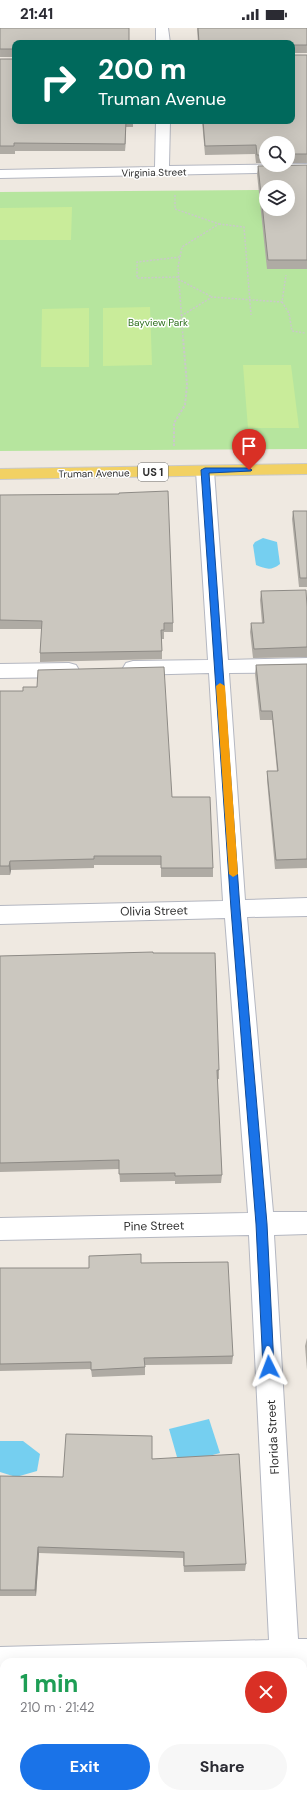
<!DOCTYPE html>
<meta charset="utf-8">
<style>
body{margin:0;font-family:"DM Sans",sans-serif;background:#f7f7f7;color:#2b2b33;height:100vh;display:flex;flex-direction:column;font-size:15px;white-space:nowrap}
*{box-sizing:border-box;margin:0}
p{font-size:13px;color:#7c7c81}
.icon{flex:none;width:22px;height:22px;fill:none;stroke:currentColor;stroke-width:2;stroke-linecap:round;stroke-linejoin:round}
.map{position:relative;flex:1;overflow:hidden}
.details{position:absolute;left:0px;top:1630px;width:307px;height:140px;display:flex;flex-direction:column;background:#fff;border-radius:12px 12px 0 0;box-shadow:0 4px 16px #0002}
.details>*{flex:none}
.banner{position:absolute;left:12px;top:12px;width:283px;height:84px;border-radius:8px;box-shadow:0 4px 16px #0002;background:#00695c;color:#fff;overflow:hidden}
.buttons{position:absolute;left:259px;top:108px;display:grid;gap:8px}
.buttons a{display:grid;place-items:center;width:36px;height:36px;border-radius:50%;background:#fff;box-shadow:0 4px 16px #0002;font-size:20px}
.pin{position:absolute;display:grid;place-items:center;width:34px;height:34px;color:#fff;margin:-41px -17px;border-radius:50% 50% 50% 0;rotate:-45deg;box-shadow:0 0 4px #0007}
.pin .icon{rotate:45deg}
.me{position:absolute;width:44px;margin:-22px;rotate:357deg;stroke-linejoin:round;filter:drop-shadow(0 0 3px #0008)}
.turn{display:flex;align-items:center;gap:14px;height:84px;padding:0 20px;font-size:18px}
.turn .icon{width:52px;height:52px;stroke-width:2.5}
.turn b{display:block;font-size:28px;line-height:34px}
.round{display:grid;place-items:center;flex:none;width:42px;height:42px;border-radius:21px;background:#f7f7f7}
.overview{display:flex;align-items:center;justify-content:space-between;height:68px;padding:0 20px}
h1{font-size:24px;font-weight:700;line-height:30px;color:#1e9e55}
.button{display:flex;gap:8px;margin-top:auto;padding:8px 20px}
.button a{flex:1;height:46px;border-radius:24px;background:#1a73e8;color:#fff;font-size:16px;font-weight:700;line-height:46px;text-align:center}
.button a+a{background:#f7f7f7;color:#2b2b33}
.status{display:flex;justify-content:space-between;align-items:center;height:28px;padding:0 20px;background:#fff;direction:ltr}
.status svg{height:11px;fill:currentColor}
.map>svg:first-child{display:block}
.green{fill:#b6e59e}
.pitch{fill:#c9ec9a}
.water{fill:#75cff0}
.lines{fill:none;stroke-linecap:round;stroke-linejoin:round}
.minor-casing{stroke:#b4b7c1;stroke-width:2}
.major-casing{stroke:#c9c9c9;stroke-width:2}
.path-far1{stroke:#c9c9c9;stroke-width:1.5;stroke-dasharray:2 1.5;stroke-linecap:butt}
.path{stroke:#c9c9c9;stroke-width:2;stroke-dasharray:2.5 1.5;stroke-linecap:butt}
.minor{fill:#fff;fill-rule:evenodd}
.major{fill:#f2d163;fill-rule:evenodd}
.wall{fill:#afaba4}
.shaded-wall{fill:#8e8b86}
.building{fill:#cbc7bf;stroke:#8e8b86;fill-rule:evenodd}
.route{fill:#1a73e8;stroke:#114b97}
.slow{fill:#f59e0b}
.labels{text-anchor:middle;stroke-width:3;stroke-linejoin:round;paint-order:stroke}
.far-street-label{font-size:10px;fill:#2e2e2e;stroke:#fff}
.far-park-label{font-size:10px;fill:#2c6e1b;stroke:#fff}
.shield{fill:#fff;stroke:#6d6d6d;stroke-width:1}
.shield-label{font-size:11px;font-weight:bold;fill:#2e2e2e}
.street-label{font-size:12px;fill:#2e2e2e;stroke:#fff}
</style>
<div class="status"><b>21:41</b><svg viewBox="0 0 49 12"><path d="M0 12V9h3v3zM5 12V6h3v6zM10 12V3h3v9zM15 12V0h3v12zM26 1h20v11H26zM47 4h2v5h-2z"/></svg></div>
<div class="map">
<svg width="307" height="1770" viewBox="0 0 307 1770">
<rect width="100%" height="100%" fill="#efe9e1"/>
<path class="green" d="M 266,162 L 266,181 L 288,181 L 307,162 L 307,421 L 0,423 L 0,164 Z"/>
<g class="pitch">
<path d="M 72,179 L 71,212 L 0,212 L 0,180 Z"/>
<path d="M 150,279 L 152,337 L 103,338 L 103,280 Z"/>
<path d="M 89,280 L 89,339 L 41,339 L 42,281 Z"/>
<path d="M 243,337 L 291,337 L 299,400 L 248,400 Z"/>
</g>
<g class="water">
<path d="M 263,510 L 277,514 L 280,536 C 271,543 266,541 256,537 L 253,517 L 255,514 Z"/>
<path d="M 209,1391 L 220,1425 L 179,1436 L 169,1401 Z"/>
<path d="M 0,1413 L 23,1413 L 40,1426 L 37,1443 L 16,1449 L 0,1444 Z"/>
</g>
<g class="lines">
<g class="minor-casing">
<g id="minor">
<path d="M 156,0 L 168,0 L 170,15 L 156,15 Z"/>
<path d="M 156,93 L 170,93 L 169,138 L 307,136 L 307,144 L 0,150 L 0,142 L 155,139 Z"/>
<path d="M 205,438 L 211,439 L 214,443 L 228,632 L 307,630 L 307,644 L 229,645 L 245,872 L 307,870 L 307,888 L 247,889 L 273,1184 L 307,1184 L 307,1206 L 274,1207 L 298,1611 L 307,1611 L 307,1641 L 303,1641 L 303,1634 L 4,1634 L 4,1649 L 0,1649 L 0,1619 L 269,1612 L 249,1207 L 0,1212 L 0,1190 L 248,1185 L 225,890 L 0,896 L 0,878 L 223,873 L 209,645 L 133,647 L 126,645 L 123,640 L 126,635 L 133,633 L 208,632 L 196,443 L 199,439 Z"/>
<path d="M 69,635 L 76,637 L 79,642 L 76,647 L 69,649 L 0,650 L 0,636 Z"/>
<path d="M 303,1754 L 307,1758 L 307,1770 L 279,1770 L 280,1766 L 303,1766 Z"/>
</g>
</g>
<g class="major-casing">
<path id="major" d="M 307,436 L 307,446 L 0,451 L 0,441 Z"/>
</g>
<g class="path-far1">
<path d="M 175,167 L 175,181 L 219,196 L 182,219 L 178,239 L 183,310"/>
<path d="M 219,196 L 244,199 L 251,287"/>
<path d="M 178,249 L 137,250 L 137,234 L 180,229"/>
<path d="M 178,251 L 212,269"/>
<path d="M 282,274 L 289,285 L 292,303 L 305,305"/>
<path d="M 181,288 L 212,269 L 282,274 L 286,247"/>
</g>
<path class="path" d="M 174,418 L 174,395 L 185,377 L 187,357 L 183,309"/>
<use href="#minor" class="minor"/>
<use href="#major" class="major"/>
</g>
<g class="wall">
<path d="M 0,0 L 15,15 L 15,29 L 0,29 Z"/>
<path d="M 197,0 L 307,0 L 307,25 L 292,25 L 292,15 L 198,15 Z"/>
<path d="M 307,27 L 307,135 L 288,135 L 288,115 L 266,115 L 266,135 L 256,135 L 255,126 L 205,127 L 202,93 L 292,93 Z"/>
<path d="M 0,31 L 15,93 L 133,93 L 133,99 L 126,99 L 125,123 L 15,123 L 15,126 L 0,126 Z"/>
<path d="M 307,137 L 307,241 L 267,241 L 257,146 L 258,138 Z"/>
<path d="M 0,467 L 173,595 L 173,604 L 164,604 L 164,611 L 162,611 L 162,631 L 40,634 L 40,625 L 42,601 L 0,601 Z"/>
<path d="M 293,483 L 307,483 L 307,559 L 299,559 L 292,491 Z"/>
<path d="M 261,563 L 307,579 L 307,629 L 253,630 L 250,604 L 251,595 L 262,595 L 260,572 Z"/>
<path d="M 307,636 L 307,840 L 275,841 L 267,752 L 267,743 L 277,743 L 272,692 L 260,692 L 255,646 L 256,637 Z"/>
<path d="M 0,663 L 172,769 L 213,840 L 213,849 L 161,849 L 161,837 L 94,837 L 94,840 L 11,842 L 10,847 L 0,847 Z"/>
<path d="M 153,925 L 219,1042 L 219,1051 L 217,1051 L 222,1147 L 221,1155 L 175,1156 L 175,1153 L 120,1154 L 119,1141 L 0,1144 L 0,928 Z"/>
<path d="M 141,1235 L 233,1328 L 232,1336 L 145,1337 L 145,1347 L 92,1349 L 91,1341 L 0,1343 L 0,1240 L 89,1240 Z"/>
<path d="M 307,1310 L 307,1342 L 305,1318 Z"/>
<path d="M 152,1431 L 246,1536 L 245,1543 L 184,1544 L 183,1530 L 39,1525 L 36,1568 L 0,1568 L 0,1448 L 63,1449 Z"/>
</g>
<g class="shaded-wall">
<path d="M 126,93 L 126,99 L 125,123 L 125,116 Z"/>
<path d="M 10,833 L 11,842 L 10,847 L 9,838 Z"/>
<path d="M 38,1519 L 39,1525 L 36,1568 L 35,1562 Z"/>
</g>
<g class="building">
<path d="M 0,0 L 129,0 L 129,15 L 15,15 L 15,21 L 0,21 Z"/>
<path d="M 198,0 L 307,0 L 307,17 L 292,17 L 292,15 L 199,15 Z"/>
<path d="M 292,27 L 307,27 L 307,126 L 288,126 L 288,115 L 266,115 L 266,127 L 257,127 L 256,117 L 205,118 L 203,93 L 292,93 Z"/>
<path d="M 0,31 L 15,31 L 15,93 L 126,93 L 125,116 L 14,115 L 14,118 L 0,118 Z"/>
<path d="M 307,137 L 307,232 L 268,232 L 258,138 ZM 266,159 L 288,159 L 288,181 L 266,181 Z"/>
<path d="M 168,463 L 173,595 L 164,595 L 164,602 L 161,602 L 162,623 L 40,625 L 42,593 L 0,592 L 0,467 L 119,466 L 119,465 Z"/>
<path d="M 293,483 L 307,483 L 307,550 L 300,550 Z"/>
<path d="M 306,562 L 307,579 L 307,619 L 254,621 L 251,595 L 264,595 L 261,563 Z"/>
<path d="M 307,636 L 307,831 L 276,832 L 267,743 L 278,743 L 272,683 L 261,683 L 256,637 Z"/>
<path d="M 164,639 L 172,769 L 210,769 L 213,840 L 161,840 L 161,828 L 94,828 L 94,831 L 10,833 L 9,838 L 0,838 L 0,663 L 23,663 L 23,659 L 37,659 L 38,642 Z"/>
<path d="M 153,924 L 153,925 L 215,925 L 219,1042 L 217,1042 L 222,1147 L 175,1148 L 175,1145 L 119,1146 L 119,1132 L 0,1135 L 0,928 Z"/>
<path d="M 141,1226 L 141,1235 L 228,1234 L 233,1328 L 144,1330 L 145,1339 L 91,1342 L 91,1334 L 0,1336 L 0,1240 L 89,1240 L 89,1228 Z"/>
<path d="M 66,1406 L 152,1408 L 152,1431 L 239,1426 L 246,1536 L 184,1538 L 184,1524 L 38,1519 L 35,1562 L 0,1562 L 0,1448 L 63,1449 Z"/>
<path d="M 0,1714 L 4,1714 L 4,1766 L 246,1766 L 247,1770 L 0,1770 Z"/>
</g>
<path class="route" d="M 249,440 L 252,442 L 251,443 L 209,445 L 240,881 L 267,1196 L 274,1339 L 273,1343 L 269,1344 L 265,1343 L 263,1339 L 256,1196 L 231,881 L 201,442 L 205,440 Z"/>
<path class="slow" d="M 220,655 L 225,658 L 238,846 L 233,849 L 229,846 L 216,658 Z"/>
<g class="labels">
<g class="far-street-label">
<text transform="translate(154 144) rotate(-1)" y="4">Virginia Street</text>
<text transform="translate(94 445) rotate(-1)" y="4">Truman Avenue</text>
</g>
<g class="far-park-label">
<text x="158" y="298">Bayview Park</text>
</g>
<rect class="shield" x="138" y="435" width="30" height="18" rx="3"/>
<g class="shield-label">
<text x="153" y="448">US 1</text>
</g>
<g class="street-label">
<text transform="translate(154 883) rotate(-1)" y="4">Olivia Street</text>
<text transform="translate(154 1198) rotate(-1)" y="4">Pine Street</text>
<text transform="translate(273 1409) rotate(-93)" y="4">Florida Street</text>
</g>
</g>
</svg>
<div class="buttons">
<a><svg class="icon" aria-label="search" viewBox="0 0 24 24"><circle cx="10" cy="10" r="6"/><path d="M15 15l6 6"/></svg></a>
<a><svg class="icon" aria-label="layers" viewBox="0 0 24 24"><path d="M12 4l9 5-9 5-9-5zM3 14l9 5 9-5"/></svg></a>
</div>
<div class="pin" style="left:249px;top:442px;background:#d93025"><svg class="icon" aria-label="arrive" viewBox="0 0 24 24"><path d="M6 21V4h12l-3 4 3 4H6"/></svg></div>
<svg class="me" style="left:269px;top:1339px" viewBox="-20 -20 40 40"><path d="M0-17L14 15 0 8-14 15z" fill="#1a73e8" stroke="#fff" stroke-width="4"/></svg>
<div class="banner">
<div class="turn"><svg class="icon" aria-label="right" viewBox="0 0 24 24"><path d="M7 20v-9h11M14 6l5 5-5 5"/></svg><div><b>200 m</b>Truman Avenue</div></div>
</div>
<section class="details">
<div class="overview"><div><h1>1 min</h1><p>210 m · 21:42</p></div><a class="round" style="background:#d93025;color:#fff"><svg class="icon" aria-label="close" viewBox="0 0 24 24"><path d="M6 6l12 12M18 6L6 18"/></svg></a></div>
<div class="button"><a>Exit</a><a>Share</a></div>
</section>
</div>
